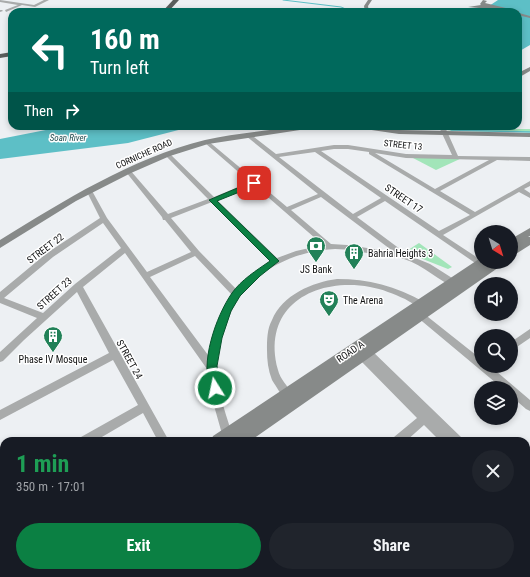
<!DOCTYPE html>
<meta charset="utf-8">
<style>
body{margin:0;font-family:"Roboto Condensed",sans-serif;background:#20242c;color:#f1f3f6;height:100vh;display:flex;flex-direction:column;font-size:15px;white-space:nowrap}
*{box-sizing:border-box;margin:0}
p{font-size:13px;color:#9ea1a6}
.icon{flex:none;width:22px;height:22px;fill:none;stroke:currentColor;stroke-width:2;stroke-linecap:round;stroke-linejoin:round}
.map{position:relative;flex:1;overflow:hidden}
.sheet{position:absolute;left:0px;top:437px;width:530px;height:140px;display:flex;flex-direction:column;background:#171b24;border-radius:12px 12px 0 0;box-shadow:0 2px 6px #0003}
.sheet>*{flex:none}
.top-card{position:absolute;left:8px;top:8px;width:514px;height:122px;border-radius:12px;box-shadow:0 2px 6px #0003;background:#00695c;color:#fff;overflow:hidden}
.needle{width:26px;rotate:142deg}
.buttons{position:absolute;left:474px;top:225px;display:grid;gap:8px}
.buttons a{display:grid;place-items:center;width:44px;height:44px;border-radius:50%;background:#171b24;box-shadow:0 2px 6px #0003;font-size:20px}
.pin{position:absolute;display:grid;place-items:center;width:34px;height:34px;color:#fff;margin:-17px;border-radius:8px;box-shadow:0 2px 6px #0006}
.me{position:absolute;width:44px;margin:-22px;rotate:350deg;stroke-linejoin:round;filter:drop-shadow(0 0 3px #0008)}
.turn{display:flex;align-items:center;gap:14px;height:84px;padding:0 16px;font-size:18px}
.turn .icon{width:52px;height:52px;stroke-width:2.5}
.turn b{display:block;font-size:28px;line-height:34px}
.then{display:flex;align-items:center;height:38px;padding:0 16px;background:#0003;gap:8px;font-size:15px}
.round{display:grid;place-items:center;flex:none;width:42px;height:42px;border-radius:21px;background:#20242c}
.summary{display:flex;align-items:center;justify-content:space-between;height:68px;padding:0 16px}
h1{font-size:24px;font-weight:700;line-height:30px;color:#1e9e55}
.button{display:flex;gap:8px;margin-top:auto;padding:8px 16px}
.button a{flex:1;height:46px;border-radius:24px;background:#0b8043;color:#fff;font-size:16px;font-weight:700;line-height:46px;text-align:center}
.button a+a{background:#20242c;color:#f1f3f6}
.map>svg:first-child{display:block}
.green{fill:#a2e5b9}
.water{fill:#5dbfc6}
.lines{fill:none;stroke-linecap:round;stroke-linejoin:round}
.stream-far2{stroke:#5dbfc6;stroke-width:1}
.stream-far1{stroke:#5dbfc6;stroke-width:1.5}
.stream{stroke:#5dbfc6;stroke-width:3}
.street{fill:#a9abab;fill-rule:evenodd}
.secondary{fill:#878a89;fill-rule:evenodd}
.highway{fill:#5a5e5d;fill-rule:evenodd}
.route{fill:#0b8043;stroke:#07532c}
.labels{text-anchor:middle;stroke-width:3;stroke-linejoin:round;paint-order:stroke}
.far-water-label{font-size:9px;font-style:italic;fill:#1f4c4f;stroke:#fff}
.far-street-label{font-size:9px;fill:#101112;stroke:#fff}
.street-label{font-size:10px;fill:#101112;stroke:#fff}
.poi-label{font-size:10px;fill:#101112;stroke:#fff;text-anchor:start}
</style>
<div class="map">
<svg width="530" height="577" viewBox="0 0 530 577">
<rect width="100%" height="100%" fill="#edf0f3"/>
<g class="green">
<path d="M 447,129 L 530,129 L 530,132 L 454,131 L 447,130 Z"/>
<path d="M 413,158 L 462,158 L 436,170 Z"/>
<path d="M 419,243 L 452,267 L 448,269 L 405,252 Z"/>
</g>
<g class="water">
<path d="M 498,0 L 530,0 L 530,45 L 518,52 L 518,12 L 480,12 Z"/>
<path d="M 66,126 L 194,126 L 128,143 L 0,159 L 0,139 Z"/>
</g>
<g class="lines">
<path class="stream-far2" d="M 283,0 L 341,7 L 353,12"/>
<g class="stream-far1">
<path d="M 389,126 L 429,129"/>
<path d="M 451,130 L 530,132"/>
</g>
<path class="stream" d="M 25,577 L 31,573"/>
<g class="street">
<path d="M 0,0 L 34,5 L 44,0 L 49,0 L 35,7 L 22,5 L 6,12 L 5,10 L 18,5 L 0,2 Z"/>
<path d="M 0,10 L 2,10 L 3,11 L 0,12 Z"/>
<path d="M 440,126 L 445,127 L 458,156 L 530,157 L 530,161 L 497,160 L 440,191 L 475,212 L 530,181 L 530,186 L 524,189 L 530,193 L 530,198 L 519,192 L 443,235 L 481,260 L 481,262 L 484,262 L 485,264 L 481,267 L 385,201 L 357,217 L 408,255 L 430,264 L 460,283 L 461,285 L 460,287 L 457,288 C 439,282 424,265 404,259 C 395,256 384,256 374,254 C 361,252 348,249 335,249 C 302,250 265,265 244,291 C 236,301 231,312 227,323 C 223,335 218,348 217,361 C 215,388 227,416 234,441 L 224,441 L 211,395 L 207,369 L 125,253 L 83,287 L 169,441 L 158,441 L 143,413 L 95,441 L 80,441 L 81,437 L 138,405 L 113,360 L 0,420 L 0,410 L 109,353 L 77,292 L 24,340 L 3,361 L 0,362 L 0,352 L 37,318 L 0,303 L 0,292 L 47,253 L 100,218 L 86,190 L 87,189 L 91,189 L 107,218 L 147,272 L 191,252 L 165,220 L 163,220 L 162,217 L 126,172 L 126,170 L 130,170 L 168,214 L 208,199 L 165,155 L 165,153 L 169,153 L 214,197 L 250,182 L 205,143 L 205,141 L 207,140 L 287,207 L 318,194 L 246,136 L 246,134 L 250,134 L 276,154 L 334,145 L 348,145 L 406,154 L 452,155 L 439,127 ZM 334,149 L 348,149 L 369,152 L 369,154 L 470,215 L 439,231 L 321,151 ZM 315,152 L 381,198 L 353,214 L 279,157 ZM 375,153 L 406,158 L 489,160 L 435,189 ZM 254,185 L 323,245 L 296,251 L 277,258 L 217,200 ZM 321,197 L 394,252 L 347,245 L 331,244 L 291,210 ZM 212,202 L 271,262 L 250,275 L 237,290 L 199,251 L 171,218 ZM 103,223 L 121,248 L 75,284 L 43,313 L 4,298 L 53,257 ZM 195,256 L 232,295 L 221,318 L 208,355 L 150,277 Z"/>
<path d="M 337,279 C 368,279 396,286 424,302 L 425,304 L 424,306 L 421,307 C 415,305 410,302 405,299 C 394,294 382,289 370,287 C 314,277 261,307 278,370 C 280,379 288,386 292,394 L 290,397 L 287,399 C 281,396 276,386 272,380 C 268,370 267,360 267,350 C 267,340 267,329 272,320 C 282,295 313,282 337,279 Z"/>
<path d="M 420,312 L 423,313 L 481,359 L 481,366 L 490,366 L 530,400 L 530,411 L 526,409 L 511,396 L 511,388 L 502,388 L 417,317 L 416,315 L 417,313 Z"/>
<path d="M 530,329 L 530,338 L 511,351 L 511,342 Z"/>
<path d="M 367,348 L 370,349 L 461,437 L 462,441 L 440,441 L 424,425 L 406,441 L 393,441 L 394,437 L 417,418 L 359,359 L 357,356 L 359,353 L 363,352 L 364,349 Z"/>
<path d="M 4,482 L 4,495 L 0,497 L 0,484 Z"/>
<path d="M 526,503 L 530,505 L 530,530 L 526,528 Z"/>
<path d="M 230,573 L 246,573 L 245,577 L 229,577 Z"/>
<path d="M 425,573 L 440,573 L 439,577 L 424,577 Z"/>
<path d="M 447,573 L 461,573 L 462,577 L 448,577 Z"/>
</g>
<g class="secondary">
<path d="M 368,0 L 372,0 L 368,6 L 369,12 L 365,12 L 364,6 Z"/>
<path d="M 483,0 L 487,1 L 485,3 L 519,11 L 519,13 L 530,16 L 530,18 L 518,15 L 518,12 L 492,8 L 490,9 L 468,7 L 481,5 L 480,4 Z"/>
<path d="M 530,67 L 530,71 L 518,78 L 518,73 Z"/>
<path d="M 299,126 L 317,126 L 313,128 L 208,144 L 170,156 L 131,173 L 76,201 L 0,248 L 0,240 C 65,200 130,159 205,140 C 235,133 268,131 299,126 Z"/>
<path d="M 354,126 L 373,126 L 399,130 L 530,133 L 530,137 L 399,134 L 358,128 Z"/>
<path d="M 530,228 L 530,236 L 528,237 L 530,237 L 530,245 L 511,257 L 511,248 L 513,247 L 511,247 L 511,239 Z"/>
<path d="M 479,259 L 481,259 L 481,262 L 488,262 L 487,264 L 490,262 L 503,262 L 502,265 L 250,441 L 211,441 L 213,436 Z"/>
<path d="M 7,573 L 29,573 L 27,577 L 5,577 Z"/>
<path d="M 34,573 L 56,573 L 54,577 L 32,577 Z"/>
</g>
<g class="highway">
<path d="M 173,0 L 179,0 L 168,12 L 162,12 Z"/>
<path d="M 12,52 L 12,56 L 0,58 L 0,54 Z"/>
</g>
</g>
<path class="route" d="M 254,181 L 258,183 L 257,185 L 217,201 L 279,261 L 260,276 L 240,296 L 231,311 L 222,338 L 217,366 L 221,388 L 219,391 L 215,393 L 211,391 C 199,364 216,316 232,293 C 241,280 257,270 270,261 L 209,200 Z"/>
<defs>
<g id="bank-pin" transform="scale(1)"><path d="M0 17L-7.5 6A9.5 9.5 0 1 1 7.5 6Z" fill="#228158" stroke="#fff"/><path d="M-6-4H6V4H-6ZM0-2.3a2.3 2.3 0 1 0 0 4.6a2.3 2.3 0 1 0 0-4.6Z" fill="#fff"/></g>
<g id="building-pin" transform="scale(1)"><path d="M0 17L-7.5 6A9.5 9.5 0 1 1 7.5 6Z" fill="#228158" stroke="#fff"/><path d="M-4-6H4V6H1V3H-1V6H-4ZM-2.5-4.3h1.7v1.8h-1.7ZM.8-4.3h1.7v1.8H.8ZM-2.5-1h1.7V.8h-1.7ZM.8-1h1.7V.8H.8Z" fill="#fff"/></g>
<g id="theatre-pin" transform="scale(1)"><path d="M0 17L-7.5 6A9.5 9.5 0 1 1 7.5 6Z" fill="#228158" stroke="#fff"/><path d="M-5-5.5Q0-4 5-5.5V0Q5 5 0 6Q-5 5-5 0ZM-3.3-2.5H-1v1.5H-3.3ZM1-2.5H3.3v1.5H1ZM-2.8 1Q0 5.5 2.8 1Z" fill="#fff"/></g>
</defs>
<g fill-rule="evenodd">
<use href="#bank-pin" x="316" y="246"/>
<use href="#building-pin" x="354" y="253"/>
<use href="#theatre-pin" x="329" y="300"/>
<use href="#building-pin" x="53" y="336"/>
</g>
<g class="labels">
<g class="far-water-label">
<text x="68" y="141">Soan River</text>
</g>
<g class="far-street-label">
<text transform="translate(403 145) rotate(6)" y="3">STREET 13</text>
<text transform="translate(144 154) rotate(-24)" y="3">CORNICHE ROAD</text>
</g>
<g class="street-label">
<text transform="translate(404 198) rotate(34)" y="4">STREET 17</text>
<text transform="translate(45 248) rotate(-37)" y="4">STREET 22</text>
<text transform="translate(54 293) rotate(-42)" y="4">STREET 23</text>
<text transform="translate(350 351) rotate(-34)" y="4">ROAD A</text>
<text transform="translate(130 359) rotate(61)" y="4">STREET 24</text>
</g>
<g class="poi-label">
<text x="368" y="257">Bahria Heights 3</text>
<text x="316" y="273" text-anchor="middle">JS Bank</text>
<text x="343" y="304">The Arena</text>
<text x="53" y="363" text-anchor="middle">Phase IV Mosque</text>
</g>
</g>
</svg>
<div class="buttons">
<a><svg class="needle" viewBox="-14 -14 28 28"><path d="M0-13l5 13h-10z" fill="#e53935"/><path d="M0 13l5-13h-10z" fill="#9ea1a6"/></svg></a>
<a><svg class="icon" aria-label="sound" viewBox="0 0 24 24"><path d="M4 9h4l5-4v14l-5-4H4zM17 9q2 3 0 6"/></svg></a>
<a><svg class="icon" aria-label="search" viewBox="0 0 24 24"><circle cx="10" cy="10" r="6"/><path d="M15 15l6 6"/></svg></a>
<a><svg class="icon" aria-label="layers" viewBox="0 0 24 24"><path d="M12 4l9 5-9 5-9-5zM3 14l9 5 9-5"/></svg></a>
</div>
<div class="pin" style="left:254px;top:183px;background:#d93025"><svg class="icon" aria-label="arrive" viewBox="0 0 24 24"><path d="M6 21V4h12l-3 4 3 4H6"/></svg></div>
<svg class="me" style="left:215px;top:388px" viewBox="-20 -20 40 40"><circle r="17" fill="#0b8043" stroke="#fff" stroke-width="3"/><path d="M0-11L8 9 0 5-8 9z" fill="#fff"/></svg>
<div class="top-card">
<div class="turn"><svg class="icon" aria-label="left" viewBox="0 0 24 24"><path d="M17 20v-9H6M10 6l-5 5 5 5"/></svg><div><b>160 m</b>Turn left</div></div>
<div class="then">Then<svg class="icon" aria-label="right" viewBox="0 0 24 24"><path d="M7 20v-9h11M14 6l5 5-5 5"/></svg></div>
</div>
<section class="sheet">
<div class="summary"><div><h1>1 min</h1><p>350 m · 17:01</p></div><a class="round"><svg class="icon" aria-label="close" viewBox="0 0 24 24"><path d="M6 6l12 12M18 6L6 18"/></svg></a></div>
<div class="button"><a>Exit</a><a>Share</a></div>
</section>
</div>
